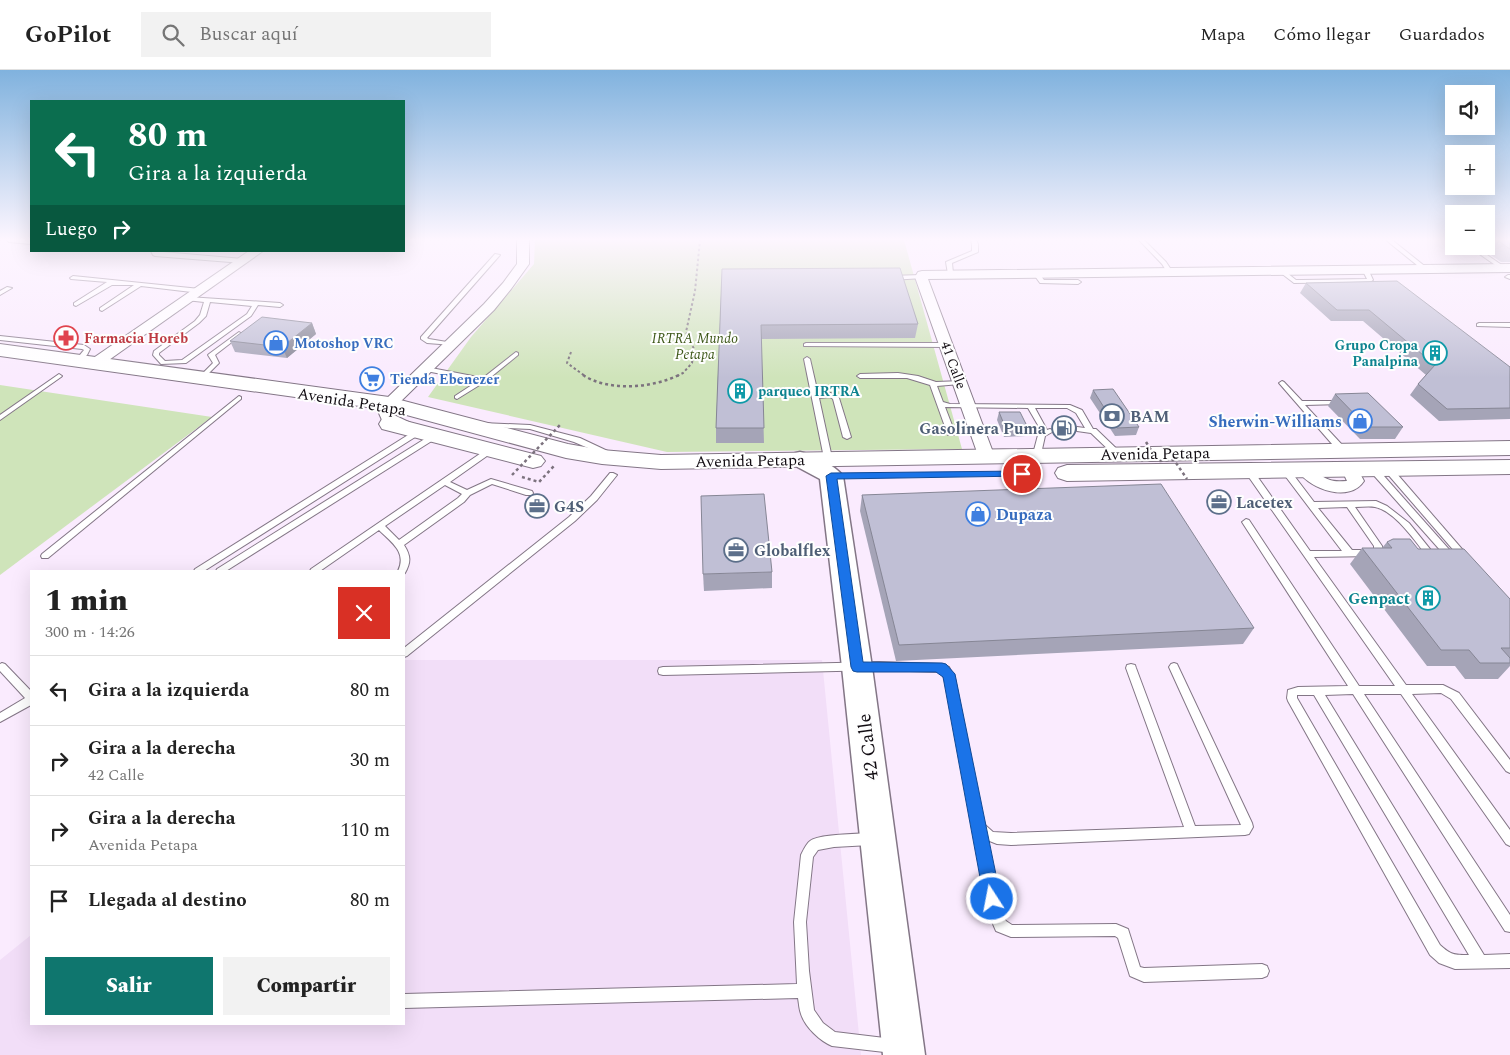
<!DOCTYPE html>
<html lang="es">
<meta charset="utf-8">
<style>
body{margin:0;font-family:Spectral,serif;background:#f2f2f2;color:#222;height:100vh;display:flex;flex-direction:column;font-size:19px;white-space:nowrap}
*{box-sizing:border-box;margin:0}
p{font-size:16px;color:#767676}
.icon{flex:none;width:28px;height:28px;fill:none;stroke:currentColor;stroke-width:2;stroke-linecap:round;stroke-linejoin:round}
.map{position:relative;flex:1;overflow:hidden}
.panel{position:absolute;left:30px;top:500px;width:375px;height:455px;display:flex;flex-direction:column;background:#fff;border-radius:0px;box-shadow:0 5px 20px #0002}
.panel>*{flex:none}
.banner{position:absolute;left:30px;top:30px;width:375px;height:152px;border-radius:0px;box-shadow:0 5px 20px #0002;background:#0b6e4f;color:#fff;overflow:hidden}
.fabs{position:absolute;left:1445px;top:15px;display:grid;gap:10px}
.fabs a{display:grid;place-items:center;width:50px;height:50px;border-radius:0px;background:#fff;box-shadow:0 5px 20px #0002;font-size:25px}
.pin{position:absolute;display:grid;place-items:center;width:42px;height:42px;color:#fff;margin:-21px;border:2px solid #fff;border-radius:50%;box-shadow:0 1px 5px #0007}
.me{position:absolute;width:55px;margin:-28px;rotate:349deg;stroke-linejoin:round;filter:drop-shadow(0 0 4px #0008)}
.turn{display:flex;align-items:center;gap:18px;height:105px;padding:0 15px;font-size:22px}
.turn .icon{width:65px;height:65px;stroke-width:2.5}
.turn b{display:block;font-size:35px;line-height:42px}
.then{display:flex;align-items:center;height:48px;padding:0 15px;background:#0003;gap:10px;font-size:19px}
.round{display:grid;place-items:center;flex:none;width:52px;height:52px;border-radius:0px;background:#f2f2f2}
.overview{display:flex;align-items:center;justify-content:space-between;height:85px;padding:0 15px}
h1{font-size:30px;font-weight:800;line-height:38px}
.action{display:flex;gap:10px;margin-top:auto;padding:10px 15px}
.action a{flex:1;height:58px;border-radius:0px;background:#0f766e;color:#fff;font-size:20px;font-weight:800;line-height:58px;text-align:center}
.action a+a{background:#f2f2f2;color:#222}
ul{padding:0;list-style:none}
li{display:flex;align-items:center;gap:15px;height:70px;padding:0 15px;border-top:1px solid #e0e0e0}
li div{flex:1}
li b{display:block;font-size:19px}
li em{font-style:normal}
header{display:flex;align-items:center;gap:30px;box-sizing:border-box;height:70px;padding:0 25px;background:#fff;border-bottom:1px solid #e0e0e0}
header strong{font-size:24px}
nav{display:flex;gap:28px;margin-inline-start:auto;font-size:18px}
.search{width:350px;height:45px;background:#f2f2f2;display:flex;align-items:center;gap:12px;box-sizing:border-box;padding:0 18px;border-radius:0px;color:#767676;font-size:19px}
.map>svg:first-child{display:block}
.built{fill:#f2def8}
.green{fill:#cfe4ba}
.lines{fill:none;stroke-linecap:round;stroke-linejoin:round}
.lane-casing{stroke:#837686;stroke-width:2}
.street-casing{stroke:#837686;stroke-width:2}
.secondary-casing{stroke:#837686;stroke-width:3}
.primary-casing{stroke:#837686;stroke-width:2}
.path-far1{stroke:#7c727e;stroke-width:2;stroke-dasharray:2.5 2.5;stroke-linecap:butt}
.path{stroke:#7c727e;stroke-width:2.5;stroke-dasharray:3 3;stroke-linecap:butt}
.lane{fill:#fff;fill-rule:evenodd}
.street{fill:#fff;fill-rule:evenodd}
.secondary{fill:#fff;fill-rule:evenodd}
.primary{fill:#fff;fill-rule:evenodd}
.path-bridge{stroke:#7c727e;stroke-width:2.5;stroke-dasharray:3 3;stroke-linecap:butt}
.wall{fill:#a5a4b7}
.shaded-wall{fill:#868695}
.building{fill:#c0bfd5;stroke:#868695}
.route{fill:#1a73e8;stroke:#114b97}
.labels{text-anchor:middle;stroke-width:4;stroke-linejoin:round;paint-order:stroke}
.far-health-label{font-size:14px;font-weight:bold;fill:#be3a42;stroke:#fefefe;text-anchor:start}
.far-park-label{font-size:14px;font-style:italic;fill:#3e5819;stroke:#fefefe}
.far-shop-label{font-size:14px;font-weight:bold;fill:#366cbe;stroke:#fefefe;text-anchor:start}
.far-culture-label{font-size:14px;font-weight:bold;fill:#0d838f;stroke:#fefefe;text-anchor:end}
.far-street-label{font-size:14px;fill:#110c12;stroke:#fefefe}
.street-label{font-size:16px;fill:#110c12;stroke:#fefefe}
.service-label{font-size:16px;font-weight:bold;fill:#4e5e75;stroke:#fefefe;text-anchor:start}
.shop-label{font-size:16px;font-weight:bold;fill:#366cbe;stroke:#fefefe;text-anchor:end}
.culture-label{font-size:16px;font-weight:bold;fill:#0d838f;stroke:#fefefe;text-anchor:end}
.near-street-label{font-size:19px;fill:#110c12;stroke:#fefefe}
</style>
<header>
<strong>GoPilot</strong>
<div class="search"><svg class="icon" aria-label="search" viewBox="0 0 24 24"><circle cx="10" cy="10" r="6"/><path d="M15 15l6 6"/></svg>Buscar aquí</div>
<nav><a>Mapa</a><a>Cómo llegar</a><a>Guardados</a></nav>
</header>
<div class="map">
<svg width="1510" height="985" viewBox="0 0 1510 985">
<rect width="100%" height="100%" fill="#faebfe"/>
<path class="built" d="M 404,590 L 822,590 L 861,985 L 0,985 L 0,890 L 31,865 L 31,954 L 404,954 Z"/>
<g class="green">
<path d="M 535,170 L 904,170 L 962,379 L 667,382 L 428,327 L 471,267 L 534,194 Z"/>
<path d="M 0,315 L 212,347 L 0,505 Z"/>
</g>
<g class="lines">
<g class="lane-casing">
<g id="lane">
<path d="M 7,170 L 31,170 L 31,174 L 9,172 Z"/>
<path d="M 971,170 L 976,170 L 978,174 L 978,182 L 952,193 L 953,203 L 948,204 L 946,192 L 972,181 L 972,174 Z"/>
<path d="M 1139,170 L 1144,170 L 1166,192 L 1172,201 L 1171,202 L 1167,202 L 1162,194 Z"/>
<path d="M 1386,170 L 1392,170 L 1427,198 L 1427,200 L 1423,200 Z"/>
<path d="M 1468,176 L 1474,176 L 1506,198 L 1501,199 Z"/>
<path d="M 151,181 L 243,189 L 246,191 L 243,193 L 155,186 L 153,185 Z"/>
<path d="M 495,184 L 500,185 L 427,268 L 429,269 L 453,273 L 453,275 L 427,273 L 421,269 L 421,267 Z"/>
<path d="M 1365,197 L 1368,199 L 1373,210 L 1370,212 L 1294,213 L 1277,200 L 1282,199 L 1296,210 L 1302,210 L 1367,209 L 1362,199 Z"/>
<path d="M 1035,200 L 1037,201 L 1044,210 L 1078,210 L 1081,212 L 1078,214 L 1040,213 L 1032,202 Z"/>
<path d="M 921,205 L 923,206 L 923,208 L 891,210 L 888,208 L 891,206 Z"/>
<path d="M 1508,205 L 1510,205 L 1510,209 L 1505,207 Z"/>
<path d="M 73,206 L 200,219 L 203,221 L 200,223 L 141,216 L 102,241 L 100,240 L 100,238 L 134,215 L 112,215 L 76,236 L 74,235 L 74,233 L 107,212 L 71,209 L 70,208 Z"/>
<path d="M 7,217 L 12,218 L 0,225 L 0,221 Z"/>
<path d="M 188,227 L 280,233 L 283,235 L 280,237 L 258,235 L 251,246 L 186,293 L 161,294 L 153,285 L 154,281 L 195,251 L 200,245 L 204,232 L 186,230 L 186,228 ZM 210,232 L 252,236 L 247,244 L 182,290 L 165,291 L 159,285 L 159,283 L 199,253 L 206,246 Z"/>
<path d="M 1479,253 L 1510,253 L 1510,257 L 1477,256 L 1477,254 Z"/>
<path d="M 239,262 L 242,264 L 241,265 L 215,285 L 219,293 L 203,309 L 199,309 L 199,307 L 213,293 L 208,285 L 209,284 Z"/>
<path d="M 0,266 L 84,275 L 90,279 L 87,285 L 78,293 L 75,291 L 84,280 L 82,279 L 0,270 Z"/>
<path d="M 806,273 L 946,273 L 949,275 L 946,277 L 804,276 L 804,274 Z"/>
<path d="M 516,282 L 518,283 L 518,285 L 486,311 L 457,329 L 455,328 L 455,326 L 478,311 L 426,301 L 423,299 L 426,297 L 483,308 Z"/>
<path d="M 807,287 L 810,289 L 818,324 L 831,323 L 839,328 L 851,367 L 847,369 L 843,367 L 833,329 L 830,327 L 819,328 L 832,388 L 828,390 L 824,388 L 804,289 Z"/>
<path d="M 898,303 L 918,306 L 936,312 L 962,311 L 963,312 L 960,314 L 937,316 L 943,332 L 950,334 L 1070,335 L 1082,340 L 1093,359 L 1096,359 L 1121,383 L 1117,385 L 1114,385 L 1091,363 L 1077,361 L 1077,357 L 1085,358 L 1076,343 L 1067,338 L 1035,338 L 1047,360 L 1050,359 L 1054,361 L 1045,366 L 1041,384 L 1037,386 L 1033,384 L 1038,365 L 1042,362 L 1028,338 L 945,337 L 955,363 L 954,365 L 948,365 L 930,315 L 907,308 L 860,308 L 857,306 L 860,304 Z"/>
<path d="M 59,304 L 62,306 L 61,307 L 0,350 L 0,345 Z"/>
<path d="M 1282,311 L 1284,312 L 1302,331 L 1344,331 L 1345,332 L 1342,334 L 1305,335 L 1345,378 L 1346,380 L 1345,382 L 1339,382 L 1279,313 Z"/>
<path d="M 239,326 L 241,327 L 241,329 L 48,488 L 42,488 L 41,486 L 42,484 Z"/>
<path d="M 482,353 L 530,355 L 580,368 L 614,384 L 613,386 L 607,386 L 574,372 L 530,359 L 485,357 L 482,357 Z"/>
<path d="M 416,360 L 419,360 L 423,362 L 204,501 L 194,501 L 195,499 Z"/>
<path d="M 431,365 L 437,365 L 438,367 L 226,501 L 216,501 L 217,499 Z"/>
<path d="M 487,379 L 493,379 L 494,381 L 450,412 L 467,420 L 491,409 L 532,421 L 533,423 L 532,425 L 526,425 L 492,414 L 470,425 L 464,432 L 404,475 C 411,486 411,492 405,503 L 404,504 L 404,501 L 398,501 C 407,482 392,473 379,460 L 320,501 L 310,501 L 311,499 ZM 445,415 L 462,424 L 458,428 L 399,470 L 385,456 Z"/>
<path d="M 1370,397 L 1376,397 L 1454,485 L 1455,487 L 1454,489 L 1448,489 L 1370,401 L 1369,399 Z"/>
<path d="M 1385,397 L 1391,397 L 1468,486 L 1469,488 L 1468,490 L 1462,490 L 1385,401 L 1384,399 Z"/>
<path d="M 1246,399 L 1252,399 L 1310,481 L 1342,481 L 1283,403 L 1282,401 L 1283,399 L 1289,399 L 1314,432 L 1376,431 L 1387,436 L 1409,453 L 1434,484 L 1433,486 L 1427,486 C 1415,471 1395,441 1375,437 C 1369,436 1362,437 1355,437 L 1382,476 L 1383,481 L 1382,483 L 1374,486 L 1314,487 L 1406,615 L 1443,615 L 1459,623 L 1510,690 L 1510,703 L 1506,701 L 1451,629 L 1441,623 L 1412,624 L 1510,760 L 1510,776 L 1506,774 L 1401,624 L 1364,624 L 1510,845 L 1510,862 L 1505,861 L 1353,624 L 1325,625 L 1484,885 L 1510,884 L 1510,898 L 1455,899 L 1439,893 L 1430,885 L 1288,631 L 1287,628 L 1288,620 L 1298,617 L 1348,616 L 1242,452 L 1246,449 L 1249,450 L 1359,616 L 1395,616 L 1246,403 L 1245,401 ZM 1347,437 L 1374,476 L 1374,480 L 1352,480 L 1318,438 ZM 1297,625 L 1314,625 L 1469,885 C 1454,885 1451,885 1440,875 L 1297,628 Z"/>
<path d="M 610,403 L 613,403 L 617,405 L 597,430 L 575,451 L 407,586 L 404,587 L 404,578 L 569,447 L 591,426 Z"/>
<path d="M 879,592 L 942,594 L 949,597 L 955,609 L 984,754 L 993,762 L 1011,763 L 1184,757 L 1126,598 L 1127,595 L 1131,594 L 1135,595 L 1136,598 L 1195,756 L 1241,755 L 1169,597 L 1171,594 L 1174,593 L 1177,594 L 1252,753 L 1253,757 L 1249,764 L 1245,765 L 1011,775 L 997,774 L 987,770 L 1002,845 L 1006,851 L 1012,855 L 1116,854 L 1128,859 L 1140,897 L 1144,898 L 1262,894 L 1267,896 L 1269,901 L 1267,906 L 1262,908 L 1144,912 L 1130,906 L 1118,868 L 1115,866 L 1011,867 L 996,861 L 990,847 L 945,609 L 940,602 L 879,600 L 663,605 L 659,604 L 658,601 L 659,598 L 663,597 Z"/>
<path d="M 2,593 L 5,594 L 31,621 L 31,635 L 0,652 L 0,643 L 25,628 L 0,601 L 0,594 Z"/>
<path d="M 870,763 L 874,765 L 876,769 L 874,773 L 870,775 L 834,777 L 818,780 L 813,787 L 806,852 L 809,901 L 814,940 L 823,953 L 835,962 L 893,969 L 898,971 L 900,976 L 898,981 L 893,983 L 832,976 C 820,971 805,957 801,944 C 799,939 799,933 798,928 L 404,938 L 404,924 L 797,914 L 794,852 L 801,785 C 803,781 806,774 810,771 C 818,764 858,764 870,763 Z"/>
</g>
</g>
<g class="street-casing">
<g id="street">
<path d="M 517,170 L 529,170 L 529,194 L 511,219 L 494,240 L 396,336 L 394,345 L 417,356 L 419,359 L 417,362 L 405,362 L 382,350 L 378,341 L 384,331 L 484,234 L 503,213 L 517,194 Z"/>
<path d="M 249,181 L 263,181 L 99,297 L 89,297 L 87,294 L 89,291 Z"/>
<path d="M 1510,194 L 1510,202 L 928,209 L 994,385 L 992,388 L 980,388 L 978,385 L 915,207 L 918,202 L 922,201 Z"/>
<path d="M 1350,395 L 1356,396 L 1364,411 C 1350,433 1311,420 1298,401 L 1300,397 C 1314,394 1318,407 1330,410 C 1335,412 1342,411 1347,411 L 1342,400 L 1344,396 Z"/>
</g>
</g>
<g class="secondary-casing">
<path id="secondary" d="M 800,382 C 813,385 835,395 843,406 L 872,597 L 925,985 L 883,985 L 842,597 L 820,409 L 792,394 L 789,389 L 792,384 Z"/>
</g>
<g class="primary-casing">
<g id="primary">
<path d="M 0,274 L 389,327 L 568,374 L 602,380 L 661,385 L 1510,371 L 1510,385 L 661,399 L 602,394 L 566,388 L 388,340 L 0,286 Z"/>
<path d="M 390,347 L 541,386 L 545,391 L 541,396 L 533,398 L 382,359 L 379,354 L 382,349 Z"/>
<path d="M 1510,390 L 1510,404 L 1067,411 L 1058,408 L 1055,403 L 1058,398 L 1067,395 Z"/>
</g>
</g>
<g class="path-far1">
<path d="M 571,282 L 567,293 L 585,306"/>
<path d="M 677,306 L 683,303 L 692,293 L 694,279 L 686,262 L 695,221 L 700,170"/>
</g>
<g class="path">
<path d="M 583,305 C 609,322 652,318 679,305"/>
<path d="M 522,407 L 539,412 L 554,396"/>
</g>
<use href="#lane" class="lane"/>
<use href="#street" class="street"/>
<use href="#secondary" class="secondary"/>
<use href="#primary" class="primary"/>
<g class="path-bridge">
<path d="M 1146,372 L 1158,391 L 1174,390 L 1187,409"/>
<path d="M 512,405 L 560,355"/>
</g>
</g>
<g class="wall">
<path d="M 1486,170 L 1510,170 L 1510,192 L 1501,192 L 1478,176 L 1486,176 Z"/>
<path d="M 722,199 L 918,254 L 915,268 L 761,269 L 764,373 L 716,373 L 716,358 Z"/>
<path d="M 1306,213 L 1510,297 L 1510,349 L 1439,351 L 1410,325 L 1418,314 L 1426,305 L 1363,251 L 1331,251 L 1300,223 Z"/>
<path d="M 312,253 L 316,264 L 287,288 L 235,282 L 230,271 Z"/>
<path d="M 1093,320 L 1139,357 L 1136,365 L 1115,366 L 1090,328 Z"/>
<path d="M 1335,324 L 1403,357 L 1395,369 L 1360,369 L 1328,336 Z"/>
<path d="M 999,342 L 1028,358 L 1026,366 L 1004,367 L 997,350 Z"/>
<path d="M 862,425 L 1254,558 L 1243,574 L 896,591 L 860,441 Z"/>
<path d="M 1387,472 L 1418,479 L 1510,529 L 1510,596 L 1498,609 L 1465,609 L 1455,596 L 1427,596 L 1350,494 L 1362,478 L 1382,478 Z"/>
<path d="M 772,502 L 772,518 L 704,521 L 703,504 Z"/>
</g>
<path class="shaded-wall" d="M 312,253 L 316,264 L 287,288 L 282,277 Z"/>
<g class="building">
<path d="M 1497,170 L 1510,170 L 1510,179 Z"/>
<path d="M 900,198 L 918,254 L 761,255 L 764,358 L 716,358 L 722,199 Z"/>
<path d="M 1397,211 L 1510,297 L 1510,338 L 1447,339 L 1418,314 L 1435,295 L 1369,240 L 1337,240 L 1306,213 Z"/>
<path d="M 262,247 L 312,253 L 282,277 L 230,271 Z"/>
<path d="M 1113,319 L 1139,357 L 1117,358 L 1093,320 Z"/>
<path d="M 1368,323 L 1403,357 L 1367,357 L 1335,324 Z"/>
<path d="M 999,342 L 1020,342 L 1028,358 L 1006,359 Z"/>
<path d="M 1161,414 L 1254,558 L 899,575 L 862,425 Z"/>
<path d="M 764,424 L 772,502 L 703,504 L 701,426 Z"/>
<path d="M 1393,469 L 1410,469 L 1418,479 L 1464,479 L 1510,529 L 1510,578 L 1501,578 L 1510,588 L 1510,593 L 1480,593 L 1469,580 L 1441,580 L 1362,478 L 1392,478 L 1387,472 Z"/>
</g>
<linearGradient id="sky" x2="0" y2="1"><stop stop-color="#80b2de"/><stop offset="0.55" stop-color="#fdf6ff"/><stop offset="1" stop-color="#fdf6ff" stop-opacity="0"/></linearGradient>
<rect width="1510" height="308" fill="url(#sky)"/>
<path class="route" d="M 1022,401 L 1027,404 L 1025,406 L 837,409 L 863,592 L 942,593 L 946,594 L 955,604 L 1001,829 L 998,835 L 992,837 L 987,835 L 984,829 L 943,607 L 936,602 L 857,602 L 853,601 L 851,597 L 826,406 L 831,403 Z"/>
<defs>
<g id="pharmacy-ring" transform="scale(1.25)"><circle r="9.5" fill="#fefefe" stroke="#e0444e" stroke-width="1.5"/><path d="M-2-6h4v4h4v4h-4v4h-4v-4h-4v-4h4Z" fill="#e0444e"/></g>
<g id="shop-ring" transform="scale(1.25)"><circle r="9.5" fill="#fefefe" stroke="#3f7fe0" stroke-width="1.5"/><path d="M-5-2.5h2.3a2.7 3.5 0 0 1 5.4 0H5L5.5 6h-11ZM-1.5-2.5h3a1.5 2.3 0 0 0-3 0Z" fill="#3f7fe0"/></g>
<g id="building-ring" transform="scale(1.25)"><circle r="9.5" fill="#fefefe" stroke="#0f9aa8" stroke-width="1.5"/><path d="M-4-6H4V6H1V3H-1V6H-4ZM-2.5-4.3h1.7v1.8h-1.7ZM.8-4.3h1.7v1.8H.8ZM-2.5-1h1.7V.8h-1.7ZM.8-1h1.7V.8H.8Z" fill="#0f9aa8"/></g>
<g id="supermarket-ring" transform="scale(1.25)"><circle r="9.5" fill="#fefefe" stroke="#3f7fe0" stroke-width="1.5"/><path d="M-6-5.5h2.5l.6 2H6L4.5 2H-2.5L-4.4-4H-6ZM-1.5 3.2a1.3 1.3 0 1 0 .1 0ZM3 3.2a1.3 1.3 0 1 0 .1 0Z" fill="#3f7fe0"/></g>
<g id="bank-ring" transform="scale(1.25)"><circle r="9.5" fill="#fefefe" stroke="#5c6f8a" stroke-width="1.5"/><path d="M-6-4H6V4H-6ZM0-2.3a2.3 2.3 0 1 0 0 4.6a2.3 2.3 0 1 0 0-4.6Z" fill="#5c6f8a"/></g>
<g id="fuel-ring" transform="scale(1.25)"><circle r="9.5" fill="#fefefe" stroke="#5c6f8a" stroke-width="1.5"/><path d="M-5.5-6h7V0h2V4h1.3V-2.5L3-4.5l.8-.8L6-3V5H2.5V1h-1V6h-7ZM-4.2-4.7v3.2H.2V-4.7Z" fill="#5c6f8a"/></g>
<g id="office-ring" transform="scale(1.25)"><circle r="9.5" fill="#fefefe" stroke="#5c6f8a" stroke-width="1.5"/><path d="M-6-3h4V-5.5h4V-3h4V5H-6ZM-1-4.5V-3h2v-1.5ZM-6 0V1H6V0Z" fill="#5c6f8a"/></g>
</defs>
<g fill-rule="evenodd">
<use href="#pharmacy-ring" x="66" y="268"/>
<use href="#shop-ring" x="276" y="273"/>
<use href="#building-ring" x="1435" y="283"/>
<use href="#supermarket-ring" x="372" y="309"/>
<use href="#building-ring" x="740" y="321"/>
<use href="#bank-ring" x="1112" y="346"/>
<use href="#shop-ring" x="1360" y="351"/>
<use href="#fuel-ring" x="1064" y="358"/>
<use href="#office-ring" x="1219" y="432"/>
<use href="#office-ring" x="537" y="436"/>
<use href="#shop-ring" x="978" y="444"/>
<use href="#office-ring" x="736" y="480"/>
<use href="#building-ring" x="1428" y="528"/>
</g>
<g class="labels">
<g class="far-health-label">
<text x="84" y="273">Farmacia Horeb</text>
</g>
<g class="far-park-label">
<text x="695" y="273">IRTRA Mundo<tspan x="695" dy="16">Petapa</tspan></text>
</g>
<g class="far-shop-label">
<text x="294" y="278">Motoshop VRC</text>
<text x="390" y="314">Tienda Ebenezer</text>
</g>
<g class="far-culture-label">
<text x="1418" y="280">Grupo Cropa<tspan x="1418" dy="16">Panalpina</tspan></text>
<text x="758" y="326" text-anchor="start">parqueo IRTRA</text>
</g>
<g class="far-street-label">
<text transform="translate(954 295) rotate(70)" y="5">41 Calle</text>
</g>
<g class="street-label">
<text transform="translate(352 331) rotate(9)" y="6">Avenida Petapa</text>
<text transform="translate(1155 383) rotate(-1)" y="6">Avenida Petapa</text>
<text transform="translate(750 390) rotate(-1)" y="6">Avenida Petapa</text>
</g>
<g class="service-label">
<text x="1130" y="352">BAM</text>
<text x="1046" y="364" text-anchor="end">Gasolinera Puma</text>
<text x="1236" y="438">Lacetex</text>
<text x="554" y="442">G4S</text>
<text x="754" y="486">Globalflex</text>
</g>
<g class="shop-label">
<text x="1342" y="357">Sherwin-Williams</text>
<text x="996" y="450" text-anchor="start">Dupaza</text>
</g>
<g class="culture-label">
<text x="1410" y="534">Genpact</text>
</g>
<g class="near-street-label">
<text transform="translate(867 677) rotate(-97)" y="7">42 Calle</text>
</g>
</g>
</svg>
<div class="fabs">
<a><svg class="icon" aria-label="sound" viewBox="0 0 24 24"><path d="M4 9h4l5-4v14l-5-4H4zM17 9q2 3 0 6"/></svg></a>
<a>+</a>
<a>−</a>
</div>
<div class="pin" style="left:1022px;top:404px;background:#d93025"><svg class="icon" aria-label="arrive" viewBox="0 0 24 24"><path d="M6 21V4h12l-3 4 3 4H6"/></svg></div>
<svg class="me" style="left:992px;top:829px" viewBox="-20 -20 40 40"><circle r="17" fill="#1a73e8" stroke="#fff" stroke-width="3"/><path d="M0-11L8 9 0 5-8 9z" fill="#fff"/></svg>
<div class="banner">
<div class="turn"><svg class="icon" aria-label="left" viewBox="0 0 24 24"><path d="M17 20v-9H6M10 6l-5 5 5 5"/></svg><div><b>80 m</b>Gira a la izquierda</div></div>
<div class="then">Luego<svg class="icon" aria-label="right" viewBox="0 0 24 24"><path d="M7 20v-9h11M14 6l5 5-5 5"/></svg></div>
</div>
<section class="panel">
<div class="overview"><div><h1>1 min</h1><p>300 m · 14:26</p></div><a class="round" style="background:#d93025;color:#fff"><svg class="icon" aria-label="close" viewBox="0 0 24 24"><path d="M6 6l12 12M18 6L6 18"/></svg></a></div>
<ul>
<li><svg class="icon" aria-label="left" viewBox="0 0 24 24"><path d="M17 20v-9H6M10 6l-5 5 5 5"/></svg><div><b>Gira a la izquierda</b></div><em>80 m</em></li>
<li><svg class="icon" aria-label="right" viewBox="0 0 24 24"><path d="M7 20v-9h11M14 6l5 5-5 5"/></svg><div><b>Gira a la derecha</b><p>42 Calle</p></div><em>30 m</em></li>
<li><svg class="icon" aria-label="right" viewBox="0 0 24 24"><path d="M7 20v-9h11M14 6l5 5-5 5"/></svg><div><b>Gira a la derecha</b><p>Avenida Petapa</p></div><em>110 m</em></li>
<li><svg class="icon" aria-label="arrive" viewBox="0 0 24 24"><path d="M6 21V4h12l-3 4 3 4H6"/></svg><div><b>Llegada al destino</b></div><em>80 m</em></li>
</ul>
<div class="action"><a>Salir</a><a>Compartir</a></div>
</section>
</div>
